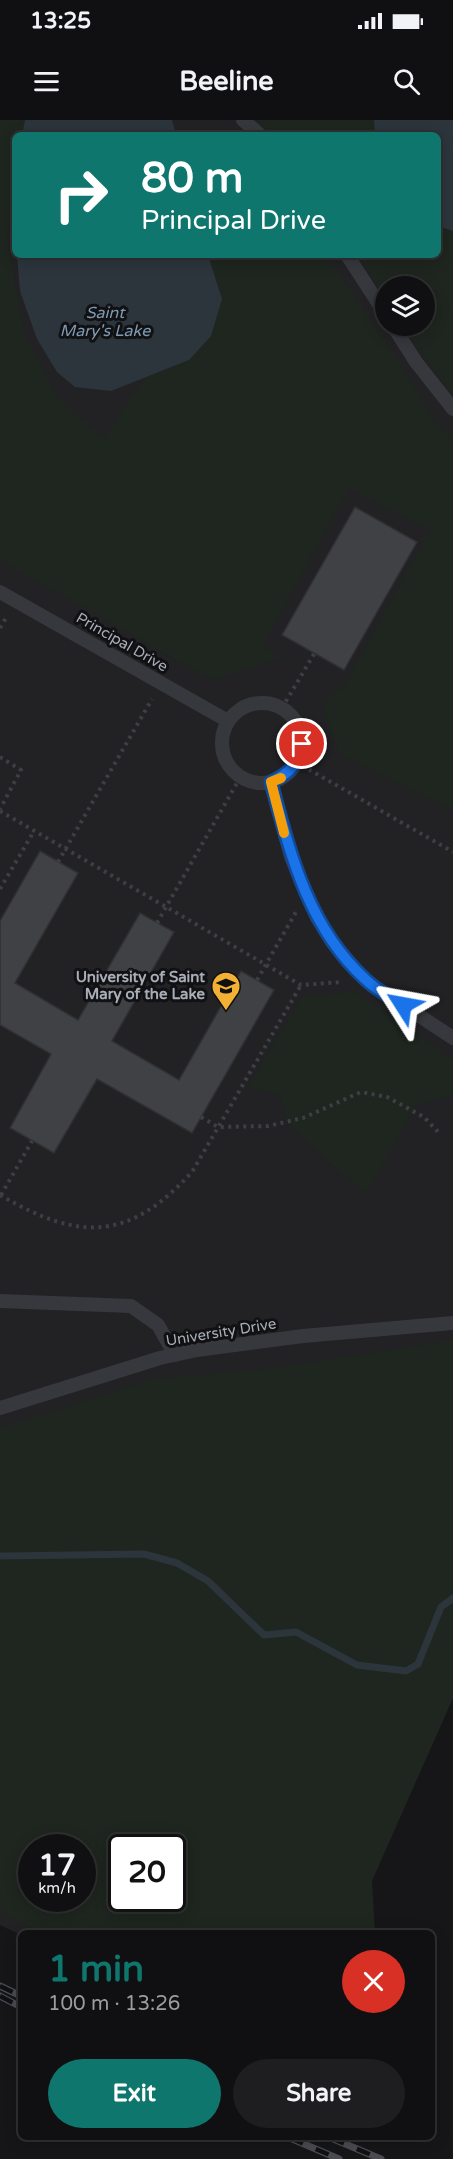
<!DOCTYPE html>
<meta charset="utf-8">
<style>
body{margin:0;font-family:"Varela Round",sans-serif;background:#1e1e20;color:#f1f3f6;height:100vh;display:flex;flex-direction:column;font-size:22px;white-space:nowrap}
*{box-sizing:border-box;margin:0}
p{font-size:20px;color:#9c9d9f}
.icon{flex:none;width:33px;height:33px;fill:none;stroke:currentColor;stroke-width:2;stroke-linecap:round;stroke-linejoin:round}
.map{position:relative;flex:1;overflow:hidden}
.drawer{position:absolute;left:18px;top:1810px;width:417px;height:210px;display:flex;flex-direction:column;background:#101012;border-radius:9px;box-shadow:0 3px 15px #0003,0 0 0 2px #303032}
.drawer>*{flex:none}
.banner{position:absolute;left:12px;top:12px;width:429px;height:126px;border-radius:9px;box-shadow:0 3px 15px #0003,0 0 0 2px #303032;background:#0f766e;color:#fff;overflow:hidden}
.buttons{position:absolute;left:375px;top:156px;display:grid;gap:12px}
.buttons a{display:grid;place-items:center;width:60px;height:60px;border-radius:50%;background:#101012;box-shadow:0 3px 15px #0003,0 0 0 2px #303032;font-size:30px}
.speed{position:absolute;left:18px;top:1714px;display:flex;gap:12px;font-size:30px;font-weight:700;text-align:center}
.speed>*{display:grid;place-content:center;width:78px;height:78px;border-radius:50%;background:#101012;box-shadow:0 3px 15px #0003,0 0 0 2px #303032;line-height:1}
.speed small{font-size:15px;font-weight:400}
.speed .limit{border:3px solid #111;border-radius:9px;background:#fff;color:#111}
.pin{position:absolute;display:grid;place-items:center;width:51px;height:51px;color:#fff;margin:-26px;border:3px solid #fff;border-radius:50%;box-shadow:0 2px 6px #0007}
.me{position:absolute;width:66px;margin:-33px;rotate:304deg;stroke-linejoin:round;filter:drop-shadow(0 0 4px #0008)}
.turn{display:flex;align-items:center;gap:21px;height:126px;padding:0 30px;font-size:27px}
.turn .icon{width:78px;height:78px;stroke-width:2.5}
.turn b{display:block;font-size:42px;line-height:51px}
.round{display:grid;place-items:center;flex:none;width:63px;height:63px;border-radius:32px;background:#1e1e20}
.summary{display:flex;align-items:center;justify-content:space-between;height:102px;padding:0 30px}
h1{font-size:36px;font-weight:700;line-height:45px;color:#0f766e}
.button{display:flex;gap:12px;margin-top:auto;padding:12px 30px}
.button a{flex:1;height:69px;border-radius:36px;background:#0f766e;color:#fff;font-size:24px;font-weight:700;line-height:69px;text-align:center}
.button a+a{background:#1e1e20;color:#f1f3f6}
.status{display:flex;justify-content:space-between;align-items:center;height:42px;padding:0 30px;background:#101012;direction:ltr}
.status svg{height:16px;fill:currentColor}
header{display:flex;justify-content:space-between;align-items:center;height:78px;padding:0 30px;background:#101012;font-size:27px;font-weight:700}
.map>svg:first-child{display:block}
.built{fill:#222225;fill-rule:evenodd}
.green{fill:#1e261f;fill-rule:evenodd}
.water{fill:#2c353c}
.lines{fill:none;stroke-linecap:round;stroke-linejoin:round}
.stream{stroke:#2c353c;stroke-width:7}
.building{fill:#404145;stroke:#303034;stroke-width:1.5}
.path{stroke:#3d3f44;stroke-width:4;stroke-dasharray:3 4.5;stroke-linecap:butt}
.lane{stroke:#37383d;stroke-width:14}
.rail-casing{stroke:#4a4c52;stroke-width:7}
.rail{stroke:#111113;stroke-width:4.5;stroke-dasharray:14;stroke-linecap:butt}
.route-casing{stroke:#114b97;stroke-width:15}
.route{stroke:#1a73e8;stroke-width:10}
.slow{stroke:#f59e0b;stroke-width:10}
.labels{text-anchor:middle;stroke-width:6;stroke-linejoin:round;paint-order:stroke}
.street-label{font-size:15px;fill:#a8adb8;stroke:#111113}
.poi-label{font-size:15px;font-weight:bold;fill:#a8adb8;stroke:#111113;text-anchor:end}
.water-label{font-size:16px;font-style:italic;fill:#7f9bb3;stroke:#111113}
</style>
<div class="status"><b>13:25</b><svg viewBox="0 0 49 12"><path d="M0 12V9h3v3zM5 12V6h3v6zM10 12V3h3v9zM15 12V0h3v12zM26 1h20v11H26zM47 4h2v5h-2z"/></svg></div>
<header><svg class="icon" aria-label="menu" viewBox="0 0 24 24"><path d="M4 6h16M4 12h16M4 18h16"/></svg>Beeline<svg class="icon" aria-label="search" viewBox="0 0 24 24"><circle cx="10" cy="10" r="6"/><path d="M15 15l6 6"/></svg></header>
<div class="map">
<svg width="453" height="2039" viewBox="0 0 453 2039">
<rect width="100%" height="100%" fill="#161618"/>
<path class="built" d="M 0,0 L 453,0 L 453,1578 L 334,1813 L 21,1815 L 0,1805 ZM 15,15 L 438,15 L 438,135 L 15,135 ZM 386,166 L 424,166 L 424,206 L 386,206 ZM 32,1728 L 82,1728 L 82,1779 L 32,1779 ZM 122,1728 L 172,1728 L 172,1779 L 122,1779 Z"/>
<g class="green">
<path d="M 0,0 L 25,0 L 22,15 L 15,15 L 15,61 L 7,120 L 25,216 L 59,279 L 103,318 L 146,257 L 189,240 L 222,179 L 208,135 L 326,135 C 352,172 378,209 402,247 C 418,271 430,301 453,319 L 453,690 L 340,635 L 322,584 L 346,563 L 430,410 L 349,368 L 263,525 L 281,537 L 212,560 L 0,440 Z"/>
<path d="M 256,0 L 374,0 L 375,15 L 271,15 Z"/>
<path d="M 438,106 L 453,111 L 453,276 L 403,206 L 424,206 L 424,166 L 386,166 L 385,178 L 358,135 L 438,135 Z"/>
<path d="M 353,871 L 453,940 L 453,975 L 415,986 L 367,1073 L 334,1047 L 289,1004 L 280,975 L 248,966 L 302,878 Z"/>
<path d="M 453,1220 L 453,1578 L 372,1761 L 375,1813 L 43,1813 L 0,1792 L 0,1308 L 154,1259 L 274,1248 ZM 32,1728 L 82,1728 L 82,1779 L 32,1779 ZM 122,1728 L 172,1728 L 172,1779 L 122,1779 Z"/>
</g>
<g class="water">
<path d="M 25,0 L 172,0 L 176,15 L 22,15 Z"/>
<path d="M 374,0 L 453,0 L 453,111 L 438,106 L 438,15 L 375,15 Z"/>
<path d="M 17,135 L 208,135 L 222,179 L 211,216 L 189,240 L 111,271 L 75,267 L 57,252 L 37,219 L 20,171 Z"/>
</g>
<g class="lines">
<path class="stream" d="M 0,1436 L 144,1434 L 177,1443 L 208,1461 L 264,1515 L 296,1512 L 357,1545 L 406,1551 L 418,1544 L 441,1487 L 453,1478"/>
</g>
<g class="building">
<path d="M 355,387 L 417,422 L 344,550 L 282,515 Z"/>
<path d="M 40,731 L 78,753 L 15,863 L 78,900 L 140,793 L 174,812 L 112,921 L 179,960 L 241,851 L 274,870 L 192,1013 L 97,959 L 54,1033 L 10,1008 L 51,934 L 0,905 L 0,801 Z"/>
</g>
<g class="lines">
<g class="path">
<path d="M 0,508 L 7,496"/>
<path d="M 282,588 L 314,534"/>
<path d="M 0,637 L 21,650 L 0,689"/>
<path d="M 296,642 L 453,732"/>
<path d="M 0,691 L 301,865 L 343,862"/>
<path d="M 58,742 L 152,579"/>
<path d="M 0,769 L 34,711"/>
<path d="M 157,803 L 241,656"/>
<path d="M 257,860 L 296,792"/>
<path d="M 201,997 L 218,1007 L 268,1006 L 303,998 L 361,972 L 387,977 L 424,997 L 441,1015"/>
<path d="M 0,1075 C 79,1121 128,1122 192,1052 L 301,865"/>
<path d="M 1,1075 L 32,1021"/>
</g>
<g class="lane">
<path d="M 243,0 L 260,15"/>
<path d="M 347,135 L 386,195"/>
<path d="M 393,206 L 416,242 L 453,289"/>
<path d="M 0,472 L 228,601"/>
<circle cx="262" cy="623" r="40"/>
<path d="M 271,662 L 291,737 L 317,798 L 333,823 L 365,860 L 453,918"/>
<path d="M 0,1181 L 131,1186 L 158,1205 L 175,1235"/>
<path d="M 0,1288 L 160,1238 L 197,1230 L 303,1216 L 453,1203"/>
</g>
<g class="rail-casing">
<g id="rail">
<path d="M 0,1866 L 21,1876"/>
<path d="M 0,1876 L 21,1887"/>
<path d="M 290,2018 L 339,2039"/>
<path d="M 331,2018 L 381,2039"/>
</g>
</g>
<use href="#rail" class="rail"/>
</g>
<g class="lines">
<g class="route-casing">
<path id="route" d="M 302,624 C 298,644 289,654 271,662 C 290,733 308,807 365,859 C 376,870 390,877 403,885"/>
</g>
<use href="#route" class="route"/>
<path class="slow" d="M 281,658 L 271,662 L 284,713"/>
</g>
<defs>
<g id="university-pin" transform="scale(1.5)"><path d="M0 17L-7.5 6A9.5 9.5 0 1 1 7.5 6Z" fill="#f2b134" stroke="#111113"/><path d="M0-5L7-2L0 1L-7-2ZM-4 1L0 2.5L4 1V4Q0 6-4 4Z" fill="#111"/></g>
</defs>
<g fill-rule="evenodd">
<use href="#university-pin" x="226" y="866"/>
</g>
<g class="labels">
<g class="street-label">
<text transform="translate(122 522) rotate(30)" y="5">Principal Drive</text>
<text transform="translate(221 1212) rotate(-9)" y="5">University Drive</text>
</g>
<g class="poi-label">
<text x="205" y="862">University of Saint<tspan x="205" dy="17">Mary of the Lake</tspan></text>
</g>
<g class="water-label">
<text x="105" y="198">Saint<tspan x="105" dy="18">Mary's Lake</tspan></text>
</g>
</g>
</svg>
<div class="buttons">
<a><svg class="icon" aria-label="layers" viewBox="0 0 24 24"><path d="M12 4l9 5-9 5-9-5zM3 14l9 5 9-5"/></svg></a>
</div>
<div class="speed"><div>17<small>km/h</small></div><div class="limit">20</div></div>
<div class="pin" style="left:302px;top:624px;background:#d93025"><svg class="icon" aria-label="arrive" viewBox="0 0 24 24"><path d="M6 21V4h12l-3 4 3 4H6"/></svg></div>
<svg class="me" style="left:403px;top:885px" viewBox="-20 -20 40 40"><path d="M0-17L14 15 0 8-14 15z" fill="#1a73e8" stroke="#fff" stroke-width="4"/></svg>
<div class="banner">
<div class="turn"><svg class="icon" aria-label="right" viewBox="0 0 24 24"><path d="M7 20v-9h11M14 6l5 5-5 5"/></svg><div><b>80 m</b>Principal Drive</div></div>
</div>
<section class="drawer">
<div class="summary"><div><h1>1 min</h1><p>100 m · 13:26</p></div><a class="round" style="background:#d93025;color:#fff"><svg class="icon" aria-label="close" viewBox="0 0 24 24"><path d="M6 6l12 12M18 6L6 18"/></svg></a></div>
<div class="button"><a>Exit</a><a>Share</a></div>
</section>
</div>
